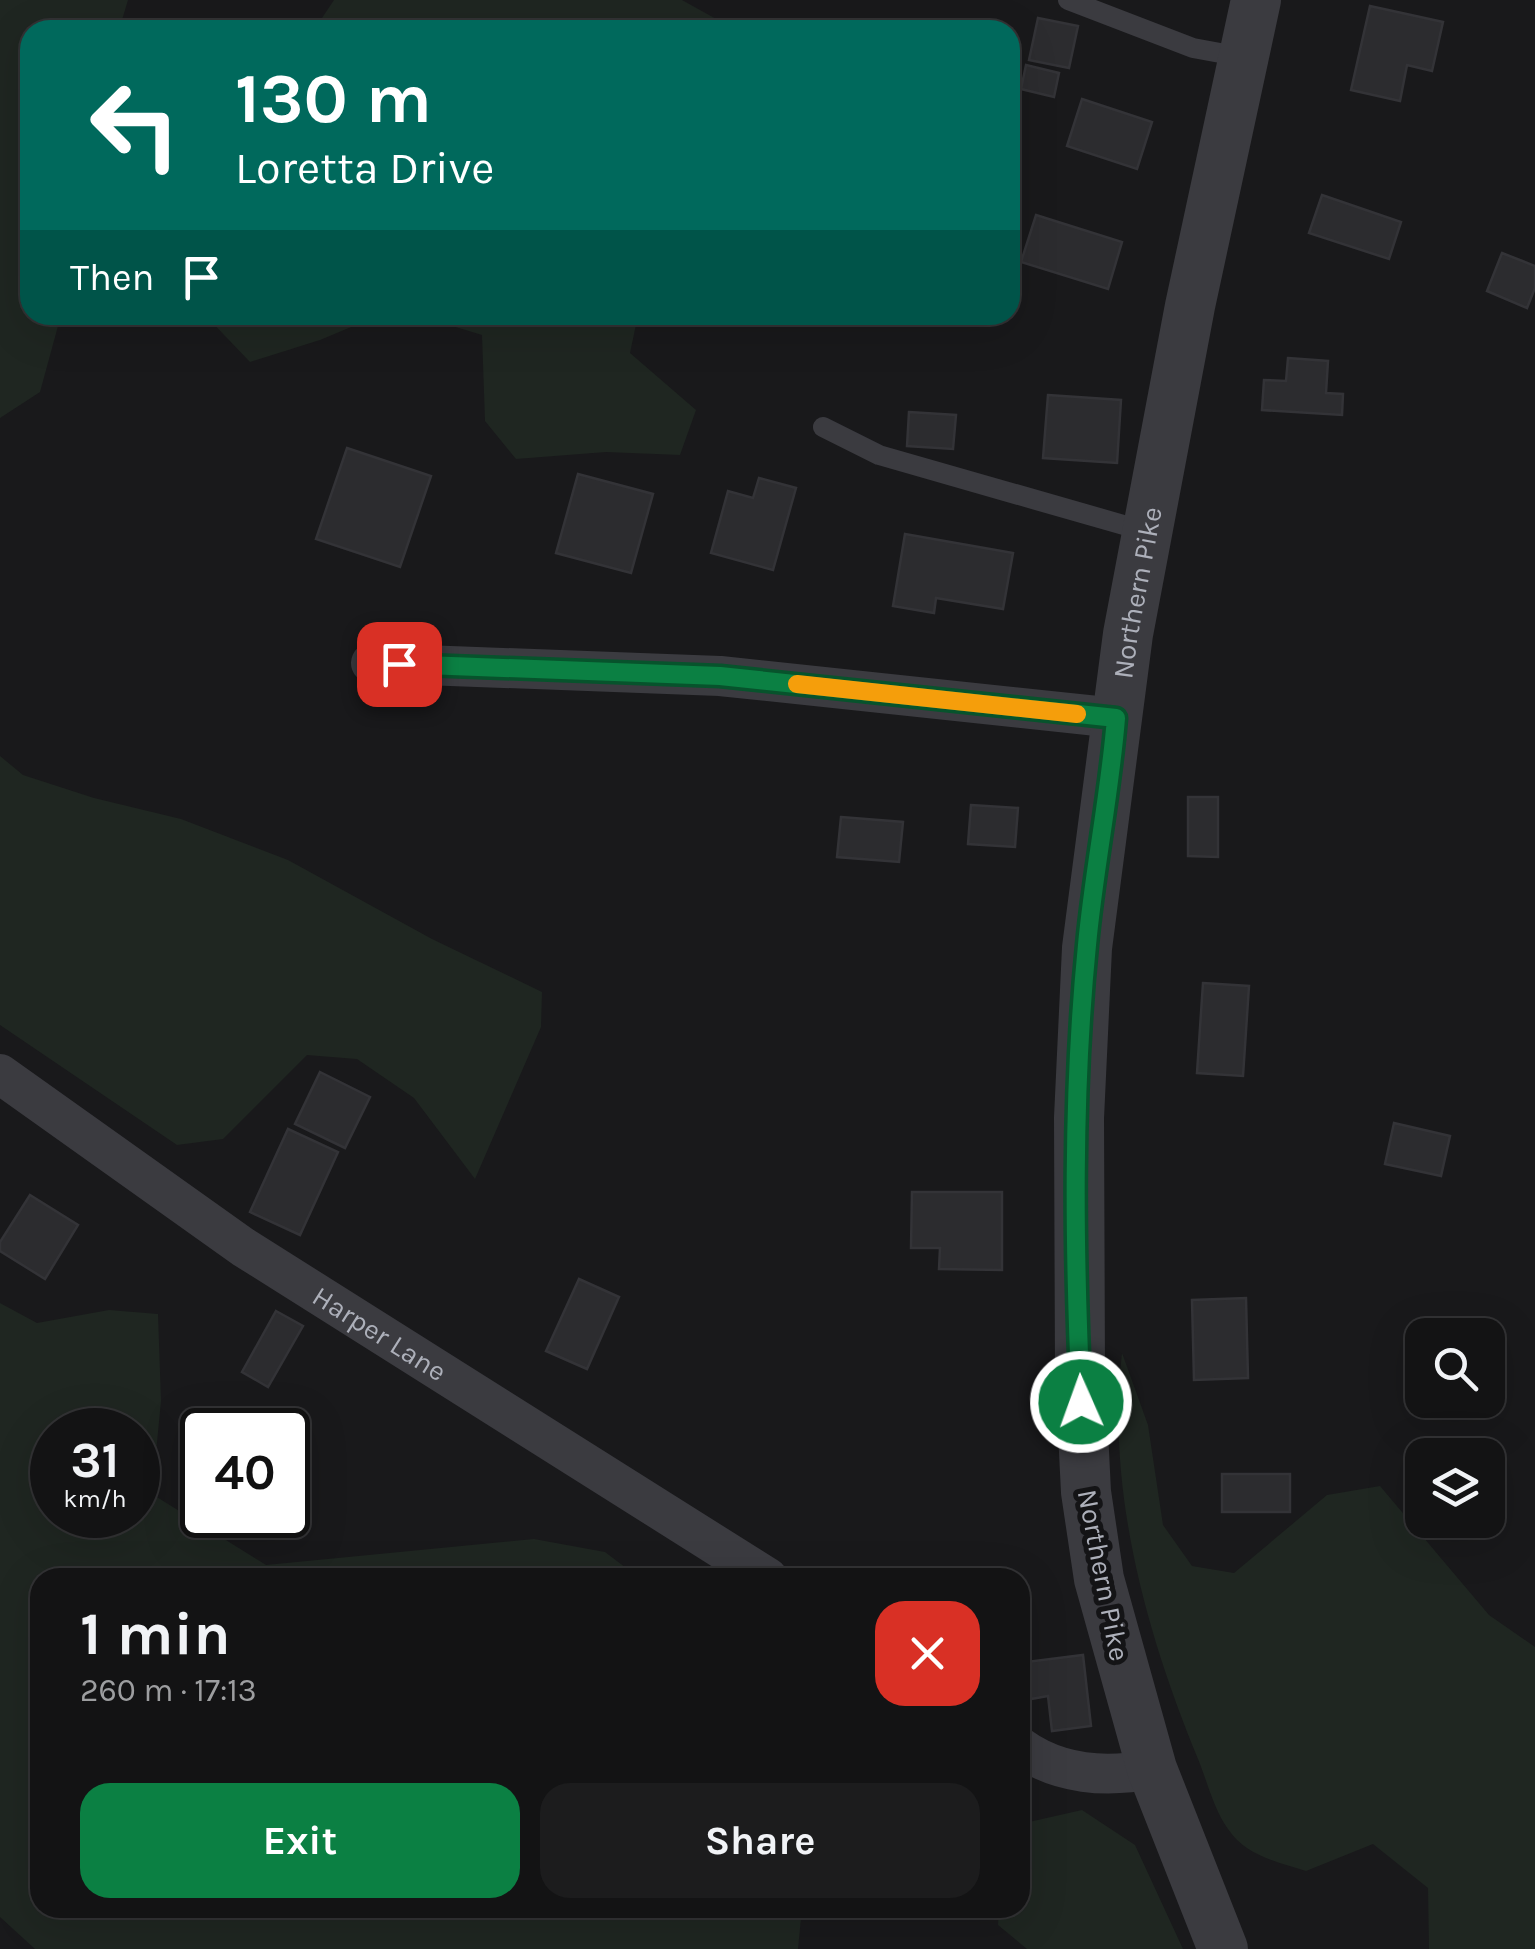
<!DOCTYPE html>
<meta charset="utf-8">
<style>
body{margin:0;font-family:Karla,sans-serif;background:#1c1c1d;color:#f1f3f6;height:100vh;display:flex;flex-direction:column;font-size:38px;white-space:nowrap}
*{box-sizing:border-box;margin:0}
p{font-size:32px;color:#9d9ea0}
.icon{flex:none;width:55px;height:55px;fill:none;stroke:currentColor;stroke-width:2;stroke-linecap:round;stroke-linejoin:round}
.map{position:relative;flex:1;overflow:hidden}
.drawer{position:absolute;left:30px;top:1568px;width:1000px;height:350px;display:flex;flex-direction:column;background:#131314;border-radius:30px;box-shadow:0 10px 40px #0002,0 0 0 2px #323234}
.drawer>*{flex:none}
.guide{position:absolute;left:20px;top:20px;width:1000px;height:305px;border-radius:30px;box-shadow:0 10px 40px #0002,0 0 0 2px #323234;background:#00695c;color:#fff;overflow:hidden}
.controls{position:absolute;left:1405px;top:1318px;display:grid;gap:20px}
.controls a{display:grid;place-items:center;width:100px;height:100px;border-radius:20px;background:#131314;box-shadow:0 10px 40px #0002,0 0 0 2px #323234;font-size:50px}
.speed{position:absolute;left:30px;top:1408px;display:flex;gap:20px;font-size:50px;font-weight:700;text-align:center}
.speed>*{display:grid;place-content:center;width:130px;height:130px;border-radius:50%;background:#131314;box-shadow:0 10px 40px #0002,0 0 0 2px #323234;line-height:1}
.speed small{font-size:25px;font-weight:400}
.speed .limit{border:5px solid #111;border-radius:15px;background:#fff;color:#111}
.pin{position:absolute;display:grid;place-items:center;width:85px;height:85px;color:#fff;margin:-42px;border-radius:20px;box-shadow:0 5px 15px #0006}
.me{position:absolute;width:110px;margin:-55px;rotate:358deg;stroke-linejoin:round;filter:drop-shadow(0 0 8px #0008)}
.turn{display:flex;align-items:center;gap:35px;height:210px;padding:0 50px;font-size:45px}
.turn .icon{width:130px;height:130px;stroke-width:2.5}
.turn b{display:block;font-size:70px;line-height:85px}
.then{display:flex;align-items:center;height:95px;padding:0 50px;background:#0003;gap:20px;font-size:38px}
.round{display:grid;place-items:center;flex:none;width:105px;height:105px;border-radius:30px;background:#1c1c1d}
.headline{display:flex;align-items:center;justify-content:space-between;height:170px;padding:0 50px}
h1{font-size:60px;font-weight:700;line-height:75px}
.button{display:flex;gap:20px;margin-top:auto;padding:20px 50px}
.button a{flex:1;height:115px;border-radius:30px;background:#0b8043;color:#fff;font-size:40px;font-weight:700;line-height:115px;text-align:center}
.button a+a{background:#1c1c1d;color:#f1f3f6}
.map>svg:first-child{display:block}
.green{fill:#1f2621;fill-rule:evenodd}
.building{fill:#2c2c2f;stroke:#333337;stroke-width:2.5}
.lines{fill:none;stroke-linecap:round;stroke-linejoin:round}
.service{stroke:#3b3b40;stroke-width:20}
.minor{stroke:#3b3b40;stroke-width:40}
.tertiary{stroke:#3b3b40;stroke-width:50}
.route-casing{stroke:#07532c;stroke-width:25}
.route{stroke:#0b8043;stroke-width:18}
.slow{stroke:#f59e0b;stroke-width:18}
.labels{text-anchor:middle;stroke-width:10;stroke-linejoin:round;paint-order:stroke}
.street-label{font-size:28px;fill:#adb0ba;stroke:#141416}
</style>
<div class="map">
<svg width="1535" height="1949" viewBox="0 0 1535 1949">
<rect width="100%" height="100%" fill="#19191b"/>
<g class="green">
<path d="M 0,0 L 128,0 L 119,30 L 30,30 L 30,315 L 61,315 L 40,392 L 0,418 Z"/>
<path d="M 334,0 L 682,0 L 736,30 L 314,30 Z"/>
<path d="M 205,315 L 380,315 L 320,340 L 250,362 Z"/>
<path d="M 416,315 L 638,315 L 630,353 L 696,410 L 680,455 L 606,452 L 516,459 L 485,421 L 482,335 Z"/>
<path d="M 0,756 L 23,775 L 94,798 L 181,819 L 288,860 L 432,939 L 542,992 L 541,1027 L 475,1179 L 414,1098 L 357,1059 L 307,1055 L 223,1139 L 177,1145 L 0,1025 Z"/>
<path d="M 0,1303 L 37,1323 L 109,1310 L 158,1314 L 161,1401 L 152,1494 L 266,1565 L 534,1539 L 605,1552 L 638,1577 L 40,1578 L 40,1908 L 802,1908 L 798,1949 L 35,1949 L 0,1917 ZM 138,1430 L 138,1515 L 52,1515 L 52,1430 Z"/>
<path d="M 1122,1353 L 1148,1425 L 1163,1525 L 1192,1566 L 1234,1573 L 1327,1495 L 1380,1486 L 1489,1615 L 1535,1647 L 1535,1949 L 1429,1949 L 1428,1888 L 1373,1844 L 1306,1871 C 1278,1862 1246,1856 1228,1829 C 1214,1810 1207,1781 1198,1759 C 1146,1633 1106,1489 1122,1353 Z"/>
<path d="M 1082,1810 L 1135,1845 L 1183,1949 L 1027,1949 L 998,1925 L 999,1908 L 1020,1908 L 1020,1824 Z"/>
</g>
<g class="building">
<path d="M 1370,6 L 1443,22 L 1432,71 L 1407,65 L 1400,101 L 1351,90 Z"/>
<path d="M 1038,18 L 1078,26 L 1069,68 L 1029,60 Z"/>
<path d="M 1026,65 L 1059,73 L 1054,97 L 1021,89 Z"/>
<path d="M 1082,99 L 1152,122 L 1137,169 L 1067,146 Z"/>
<path d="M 1322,195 L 1401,222 L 1389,259 L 1309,233 Z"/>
<path d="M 1036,215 L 1122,242 L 1108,289 L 1021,262 Z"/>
<path d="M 1502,253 L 1535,266 L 1535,288 L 1527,308 L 1487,291 Z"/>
<path d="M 1288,358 L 1328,361 L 1326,393 L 1343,394 L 1342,415 L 1262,410 L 1264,380 L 1286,381 Z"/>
<path d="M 1048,395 L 1121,400 L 1117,463 L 1043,458 Z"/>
<path d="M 909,412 L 956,415 L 953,449 L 907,446 Z"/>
<path d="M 347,448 L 431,476 L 400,567 L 316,539 Z"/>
<path d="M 578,474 L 653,494 L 631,573 L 556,553 Z"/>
<path d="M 759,478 L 796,488 L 773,570 L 711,553 L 728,491 L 753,498 Z"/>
<path d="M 905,534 L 1013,553 L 1003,609 L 936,598 L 934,613 L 893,606 Z"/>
<path d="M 1188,797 L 1218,797 L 1218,857 L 1188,856 Z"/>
<path d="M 971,805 L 1018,808 L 1015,847 L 968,844 Z"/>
<path d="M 841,817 L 903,822 L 899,862 L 837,857 Z"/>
<path d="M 1203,983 L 1249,986 L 1243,1076 L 1197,1073 Z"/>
<path d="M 320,1072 L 370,1097 L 345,1148 L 295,1124 Z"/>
<path d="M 1394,1123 L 1450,1136 L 1441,1176 L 1385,1164 Z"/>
<path d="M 288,1129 L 338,1152 L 300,1235 L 250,1212 Z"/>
<path d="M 912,1192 L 1002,1192 L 1002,1270 L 939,1269 L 940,1248 L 911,1248 Z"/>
<path d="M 30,1195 L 78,1225 L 45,1279 L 0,1251 L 0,1242 Z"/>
<path d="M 579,1279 L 619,1297 L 587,1369 L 546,1351 Z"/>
<path d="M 1246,1298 L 1248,1378 L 1194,1380 L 1192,1300 Z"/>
<path d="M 276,1311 L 303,1326 L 268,1387 L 242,1372 Z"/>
<rect x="1222" y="1474" width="68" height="38"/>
<path d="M 1083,1655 L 1091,1726 L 1052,1731 L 1048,1696 L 1031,1699 L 1026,1662 Z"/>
</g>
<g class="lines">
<g class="service">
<path d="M 1068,0 L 1193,48 L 1242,57"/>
<path d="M 823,427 L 879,455 L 1148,532"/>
</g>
<g class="minor">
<path d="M 371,663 L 720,676 L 1116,718"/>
<path id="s1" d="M 0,1074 L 243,1247 L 768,1578"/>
<path d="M 1020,1747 C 1059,1775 1107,1778 1152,1769"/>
</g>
<path class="tertiary" id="s2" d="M 1223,1949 L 1152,1769 L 1099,1579 L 1086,1492 L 1080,1372 L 1079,1118 L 1087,948 L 1128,634 L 1190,306 L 1256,0"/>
</g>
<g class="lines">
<g class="route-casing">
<path id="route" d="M 399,664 L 720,676 L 1116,718 C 1110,794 1094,869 1087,945 C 1072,1095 1074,1251 1081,1402"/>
</g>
<use href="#route" class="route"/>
<path class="slow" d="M 797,684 L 1077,714"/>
</g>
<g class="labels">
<g class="street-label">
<text dy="10" stroke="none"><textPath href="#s2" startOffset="1382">Northern Pike</textPath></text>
<text dy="10" stroke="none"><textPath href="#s1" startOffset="460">Harper Lane</textPath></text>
<text transform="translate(1104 1575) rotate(79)" y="10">Northern Pike</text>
</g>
</g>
</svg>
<div class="controls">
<a><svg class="icon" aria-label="search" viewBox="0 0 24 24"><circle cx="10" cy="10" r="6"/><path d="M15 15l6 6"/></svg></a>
<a><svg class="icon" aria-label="layers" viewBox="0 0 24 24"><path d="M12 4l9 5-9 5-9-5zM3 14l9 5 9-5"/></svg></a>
</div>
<div class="speed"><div>31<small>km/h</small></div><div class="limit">40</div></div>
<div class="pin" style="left:399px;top:664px;background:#d93025"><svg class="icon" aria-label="arrive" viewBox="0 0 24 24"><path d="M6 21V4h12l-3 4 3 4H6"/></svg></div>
<svg class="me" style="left:1081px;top:1402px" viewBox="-20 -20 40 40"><circle r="17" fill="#0b8043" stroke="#fff" stroke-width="3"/><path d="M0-11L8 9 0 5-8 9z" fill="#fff"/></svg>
<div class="guide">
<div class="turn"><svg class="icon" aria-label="left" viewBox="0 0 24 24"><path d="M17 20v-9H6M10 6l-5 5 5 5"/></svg><div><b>130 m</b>Loretta Drive</div></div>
<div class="then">Then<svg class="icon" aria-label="arrive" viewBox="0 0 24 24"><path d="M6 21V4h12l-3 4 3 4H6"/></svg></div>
</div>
<section class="drawer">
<div class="headline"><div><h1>1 min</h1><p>260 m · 17:13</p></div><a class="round" style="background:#d93025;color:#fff"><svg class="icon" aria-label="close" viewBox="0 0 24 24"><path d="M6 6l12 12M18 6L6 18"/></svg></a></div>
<div class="button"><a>Exit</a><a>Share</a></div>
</section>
</div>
